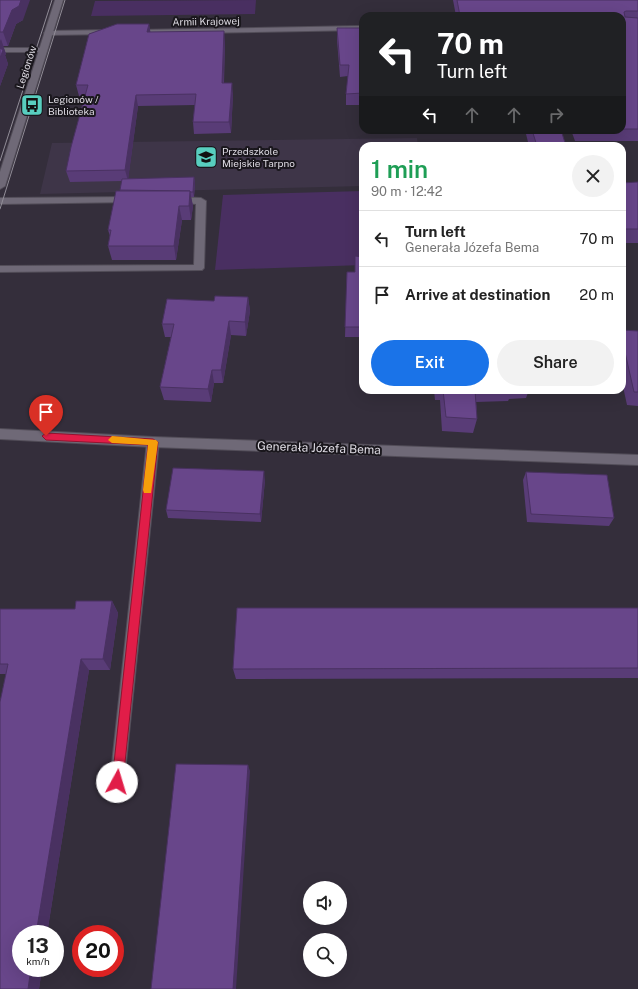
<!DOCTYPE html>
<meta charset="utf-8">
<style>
body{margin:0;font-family:"Public Sans",sans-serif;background:#f2f2f2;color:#222;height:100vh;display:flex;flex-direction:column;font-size:15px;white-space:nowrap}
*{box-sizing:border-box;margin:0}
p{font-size:13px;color:#767676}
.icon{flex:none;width:22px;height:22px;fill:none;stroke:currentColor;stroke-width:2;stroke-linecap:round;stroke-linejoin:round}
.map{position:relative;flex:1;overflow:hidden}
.drawer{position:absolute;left:359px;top:142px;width:267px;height:252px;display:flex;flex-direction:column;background:#fff;border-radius:12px;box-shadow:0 4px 16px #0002}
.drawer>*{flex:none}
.top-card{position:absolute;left:359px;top:12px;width:267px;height:122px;border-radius:12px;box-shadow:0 4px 16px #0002;background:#202124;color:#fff;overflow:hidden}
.fabs{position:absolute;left:303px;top:881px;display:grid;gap:8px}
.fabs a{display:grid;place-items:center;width:44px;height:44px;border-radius:50%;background:#fff;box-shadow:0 4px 16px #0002;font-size:20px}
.speed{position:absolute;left:12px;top:925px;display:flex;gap:8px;font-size:20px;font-weight:700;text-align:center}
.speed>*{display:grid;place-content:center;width:52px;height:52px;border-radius:50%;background:#fff;box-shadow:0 4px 16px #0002;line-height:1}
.speed small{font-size:10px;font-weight:400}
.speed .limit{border:6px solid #d22;background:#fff;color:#111}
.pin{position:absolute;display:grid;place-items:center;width:34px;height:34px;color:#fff;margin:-41px -17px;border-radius:50% 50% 50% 0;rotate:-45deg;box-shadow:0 0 4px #0007}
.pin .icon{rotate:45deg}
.me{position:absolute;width:44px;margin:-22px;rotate:6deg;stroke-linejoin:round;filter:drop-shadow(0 0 3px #0008)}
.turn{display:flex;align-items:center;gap:14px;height:84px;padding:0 12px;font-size:18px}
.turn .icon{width:52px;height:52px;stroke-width:2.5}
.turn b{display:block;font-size:28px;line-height:34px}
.lanes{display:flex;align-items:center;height:38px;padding:0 12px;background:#0003;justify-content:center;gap:20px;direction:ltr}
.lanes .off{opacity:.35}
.round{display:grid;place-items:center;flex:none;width:42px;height:42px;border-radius:21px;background:#f2f2f2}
.headline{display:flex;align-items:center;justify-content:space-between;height:68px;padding:0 12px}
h1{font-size:24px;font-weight:600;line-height:30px;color:#1e9e55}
.button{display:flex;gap:8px;margin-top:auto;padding:8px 12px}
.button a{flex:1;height:46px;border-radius:24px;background:#1a73e8;color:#fff;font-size:16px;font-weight:600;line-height:46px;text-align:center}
.button a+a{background:#f2f2f2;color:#222}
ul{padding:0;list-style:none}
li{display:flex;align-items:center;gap:12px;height:56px;padding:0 12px;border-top:1px solid #e0e0e0}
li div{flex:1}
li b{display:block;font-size:15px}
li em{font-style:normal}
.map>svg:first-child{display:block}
.built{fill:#3e3548}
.green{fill:#492f61}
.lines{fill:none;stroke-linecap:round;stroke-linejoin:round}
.service-casing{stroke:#524d58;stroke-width:2}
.minor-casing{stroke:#524d58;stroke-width:2}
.tertiary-casing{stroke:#524d58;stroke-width:2}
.service{fill:#6f6977;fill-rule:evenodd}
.minor{fill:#6f6977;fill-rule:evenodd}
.tertiary{fill:#6f6977;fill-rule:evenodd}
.tram{stroke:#928e98;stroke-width:1}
.wall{fill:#593c77}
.shaded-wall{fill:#493161}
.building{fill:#68468a;stroke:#493161}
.route{fill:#e11d48;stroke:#92132f}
.slow{fill:#f59e0b}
.labels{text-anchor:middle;stroke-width:4;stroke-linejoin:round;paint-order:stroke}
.far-street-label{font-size:10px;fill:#dedbe3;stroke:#1a171d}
.far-poi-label{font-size:10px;fill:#dedbe3;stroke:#1a171d;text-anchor:start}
.street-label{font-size:12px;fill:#dedbe3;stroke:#1a171d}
</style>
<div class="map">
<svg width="638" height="989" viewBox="0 0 638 989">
<rect width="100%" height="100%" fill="#342e3b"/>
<path class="built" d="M 417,138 L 418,146 L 363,146 L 363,186 L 40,194 L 52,143 Z"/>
<g class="green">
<path d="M 256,0 L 255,14 L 91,16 L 95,1 Z"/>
<path d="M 363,191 L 363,265 L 215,270 L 223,195 Z"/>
</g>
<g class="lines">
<g class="service-casing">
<g id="service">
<path d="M 130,197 L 133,198 L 135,200 L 133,202 L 0,204 L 0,198 Z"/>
<path d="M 177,197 L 201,198 L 206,201 L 204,268 L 202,270 L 0,272 L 0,266 L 194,265 L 196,204 L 174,202 L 172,200 L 174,198 Z"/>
<path d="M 153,437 L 157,439 L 159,442 L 124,782 L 122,787 L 117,789 L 112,787 L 110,782 L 147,442 L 149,439 Z"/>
</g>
</g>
<g class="minor-casing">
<g id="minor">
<path d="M 363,26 L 363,30 L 136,34 L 132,32 L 136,30 Z"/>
<path d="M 110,30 L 114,32 L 113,34 L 48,35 L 44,33 L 48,31 Z"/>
<path d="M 0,48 L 43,48 L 47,50 L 43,52 L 0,52 Z"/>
<path d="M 0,429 L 153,437 L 638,455 L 638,465 L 153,447 L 0,439 Z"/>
</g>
</g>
<g class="tertiary-casing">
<path id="tertiary" d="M 55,0 L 63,0 L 5,186 L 0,189 L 0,172 Z"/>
</g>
<use href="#service" class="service"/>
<use href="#minor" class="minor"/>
<use href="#tertiary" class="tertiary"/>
<g class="tram">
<path d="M 0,161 L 52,0"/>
<path d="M 0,209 L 65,0"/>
</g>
</g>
<g class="wall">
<path d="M 0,0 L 23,20 L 16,24 L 8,46 L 3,46 L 6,54 L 5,55 L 8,64 L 0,86 Z"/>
<path d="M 453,0 L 638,0 L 638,141 L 575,141 L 571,130 L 622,130 L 622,16 L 456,16 Z"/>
<path d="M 149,24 L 150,32 L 225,42 L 224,83 L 233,94 L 231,133 L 194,134 L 193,122 L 195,105 L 138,106 L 128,179 L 194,177 L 195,183 L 194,197 L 191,197 L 193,206 L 191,220 L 182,220 L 176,260 L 112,260 L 108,246 L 110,236 L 108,230 L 120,191 L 122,181 L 70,182 L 66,171 L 85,96 L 79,96 L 76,85 Z"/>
<path d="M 337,28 L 363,28 L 363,105 L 346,105 L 346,94 L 348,76 L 340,77 L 337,40 Z"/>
<path d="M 525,130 L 561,130 L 566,146 L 529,146 Z"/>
<path d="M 638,182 L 638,243 L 622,243 L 622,183 Z"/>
<path d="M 355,256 L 363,257 L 363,337 L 345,337 L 347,272 L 355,272 Z"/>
<path d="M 248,297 L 250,311 L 246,336 L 231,335 L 223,383 L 214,383 L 211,402 L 164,400 L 160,387 L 171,337 L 165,337 L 162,324 L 214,301 Z"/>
<path d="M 622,330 L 638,331 L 638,406 L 627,405 L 622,382 Z"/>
<path d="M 434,390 L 529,390 L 526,398 L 509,399 L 508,401 L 476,402 L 477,419 L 473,433 L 442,431 L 440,400 L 435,400 Z"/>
<path d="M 526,472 L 614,518 L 609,526 L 527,522 L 523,480 Z"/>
<path d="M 265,480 L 261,522 L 168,518 L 166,510 Z"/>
<path d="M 76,601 L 112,601 L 118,613 L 110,670 L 89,670 L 47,934 L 21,934 L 21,968 L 42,968 L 39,989 L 0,989 L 0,702 L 6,674 L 0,674 L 0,609 L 75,609 Z"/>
<path d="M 638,608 L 638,678 L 236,679 L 233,669 Z"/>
</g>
<g class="shaded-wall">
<path d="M 21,0 L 30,0 L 23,20 L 16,24 L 8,46 L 3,32 L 12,10 Z"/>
<path d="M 149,24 L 151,35 L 147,32 Z"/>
<path d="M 224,31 L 225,42 L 223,94 L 222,83 Z"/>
<path d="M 1,39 L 6,54 L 5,55 L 8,64 L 0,86 L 0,41 Z"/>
<path d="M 232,83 L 233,94 L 231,133 L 229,122 Z"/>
<path d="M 136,95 L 138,106 L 128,181 L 125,170 Z"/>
<path d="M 194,177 L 195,183 L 194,197 L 193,192 Z"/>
<path d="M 190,191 L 193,206 L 191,220 L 189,206 Z"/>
<path d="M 179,206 L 182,220 L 176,260 L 174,246 Z"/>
<path d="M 248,297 L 250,311 L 246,336 L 245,322 Z"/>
<path d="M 229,321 L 231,335 L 223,383 L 221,370 Z"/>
<path d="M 212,370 L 214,383 L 211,402 L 208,389 Z"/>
<path d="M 264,471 L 265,480 L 261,522 L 260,514 Z"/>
<path d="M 112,601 L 118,613 L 110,670 L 103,659 Z"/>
<path d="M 81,659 L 89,670 L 47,934 L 36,934 Z"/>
<path d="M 248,765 L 250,771 L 236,989 L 233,989 Z"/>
<path d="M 31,968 L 42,968 L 39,989 L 28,989 Z"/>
</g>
<g class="building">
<path d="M 0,0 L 21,0 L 19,6 L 12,10 L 3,32 L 0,32 Z"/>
<path d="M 457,0 L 638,0 L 638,11 L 626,11 L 624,12 L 625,17 L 638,18 L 638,129 L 622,129 L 622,16 L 460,16 Z"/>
<path d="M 117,24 L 149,24 L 147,32 L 224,31 L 222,83 L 232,83 L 229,122 L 193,122 L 196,94 L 136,95 L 125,170 L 66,171 L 71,147 L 88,85 L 76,85 L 89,34 Z"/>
<path d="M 337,28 L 363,28 L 363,93 L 346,94 L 349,65 L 340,65 Z"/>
<path d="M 0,48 L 3,50 L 0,58 Z"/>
<path d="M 532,130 L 561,130 L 566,146 L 537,146 Z"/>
<path d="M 194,177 L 193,192 L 190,192 L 190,191 L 120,190 L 122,179 Z"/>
<path d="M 638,182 L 638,229 L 622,229 L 622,183 Z"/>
<path d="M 116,191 L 190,191 L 189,206 L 179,206 L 174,246 L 108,246 L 111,230 L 108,230 Z"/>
<path d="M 355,256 L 363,257 L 363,327 L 345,327 L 347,272 L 355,272 Z"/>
<path d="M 215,296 L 248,297 L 245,322 L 229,321 L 221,370 L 212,370 L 208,389 L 160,387 L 174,324 L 162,324 L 167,299 L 214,301 Z"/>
<path d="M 622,330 L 638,331 L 638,392 L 634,392 L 622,339 Z"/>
<path d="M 443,390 L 475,390 L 477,419 L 446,417 Z"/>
<path d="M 173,468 L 264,471 L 260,514 L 166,510 Z"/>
<path d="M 526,472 L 607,475 L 614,518 L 531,514 Z"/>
<path d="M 76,601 L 112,601 L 103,659 L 81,659 L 36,934 L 21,934 L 21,968 L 31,968 L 28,989 L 0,989 L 0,702 L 8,664 L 0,664 L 0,609 L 75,609 Z"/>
<path d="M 237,608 L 638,608 L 638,668 L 233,669 Z"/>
<path d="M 176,764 L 248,765 L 233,989 L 151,989 Z"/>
</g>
<path class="route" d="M 46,433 L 153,439 L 158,442 L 123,782 L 121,786 L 117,787 L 113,786 L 112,782 L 148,445 L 46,440 L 42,436 Z"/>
<path class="slow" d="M 112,436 L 156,440 L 158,442 L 151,493 L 144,493 L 143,490 L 148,445 L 112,443 L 108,440 Z"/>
<defs>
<g id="bus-square" transform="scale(1.15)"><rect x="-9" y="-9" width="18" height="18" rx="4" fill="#58cebf" stroke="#1a171d"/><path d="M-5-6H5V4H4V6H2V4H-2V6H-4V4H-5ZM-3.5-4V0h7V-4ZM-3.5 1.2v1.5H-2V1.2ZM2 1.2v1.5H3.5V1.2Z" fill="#111"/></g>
<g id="school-square" transform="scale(1.15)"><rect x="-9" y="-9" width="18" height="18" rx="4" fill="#58cebf" stroke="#1a171d"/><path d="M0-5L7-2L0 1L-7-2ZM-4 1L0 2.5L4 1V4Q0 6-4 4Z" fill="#111"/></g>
</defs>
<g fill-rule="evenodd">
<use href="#bus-square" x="32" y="105"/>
<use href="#school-square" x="206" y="157"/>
</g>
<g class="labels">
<g class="far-street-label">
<text transform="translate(206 21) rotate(-1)" y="4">Armii Krajowej</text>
<text transform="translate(26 67) rotate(-72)" y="4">Legionów</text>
</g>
<g class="far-poi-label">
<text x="48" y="103">Legionów /<tspan x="48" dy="12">Biblioteka</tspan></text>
<text x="222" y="155">Przedszkole<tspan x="222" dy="12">Miejskie Tarpno</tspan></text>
</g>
<g class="street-label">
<text transform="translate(319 448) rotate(2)" y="4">Generała Józefa Bema</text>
</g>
</g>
</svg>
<div class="fabs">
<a><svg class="icon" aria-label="sound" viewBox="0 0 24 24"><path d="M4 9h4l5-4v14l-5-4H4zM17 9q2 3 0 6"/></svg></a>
<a><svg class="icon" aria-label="search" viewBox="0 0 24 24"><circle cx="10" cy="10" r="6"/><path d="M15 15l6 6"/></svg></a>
</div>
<div class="speed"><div>13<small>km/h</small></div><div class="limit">20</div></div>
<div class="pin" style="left:46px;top:436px;background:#d93025"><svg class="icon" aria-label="arrive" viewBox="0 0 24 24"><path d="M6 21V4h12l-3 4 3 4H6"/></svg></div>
<svg class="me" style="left:117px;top:782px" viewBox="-20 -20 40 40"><circle r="19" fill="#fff"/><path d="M0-13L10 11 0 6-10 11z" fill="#e11d48"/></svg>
<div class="top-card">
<div class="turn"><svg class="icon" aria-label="left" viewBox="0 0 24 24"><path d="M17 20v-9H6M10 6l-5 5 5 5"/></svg><div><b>70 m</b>Turn left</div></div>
<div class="lanes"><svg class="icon" aria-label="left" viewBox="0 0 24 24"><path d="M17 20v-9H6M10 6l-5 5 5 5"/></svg><svg class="icon off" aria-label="ahead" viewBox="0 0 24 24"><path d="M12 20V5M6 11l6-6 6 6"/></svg><svg class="icon off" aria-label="ahead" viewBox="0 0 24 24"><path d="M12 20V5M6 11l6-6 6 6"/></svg><svg class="icon off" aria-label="right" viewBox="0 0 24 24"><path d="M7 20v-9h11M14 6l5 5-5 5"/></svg></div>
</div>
<section class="drawer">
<div class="headline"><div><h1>1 min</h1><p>90 m · 12:42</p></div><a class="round"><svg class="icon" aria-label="close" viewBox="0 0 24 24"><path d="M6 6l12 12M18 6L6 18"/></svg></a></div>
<ul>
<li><svg class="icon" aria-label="left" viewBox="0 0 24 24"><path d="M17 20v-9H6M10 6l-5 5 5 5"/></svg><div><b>Turn left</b><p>Generała Józefa Bema</p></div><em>70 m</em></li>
<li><svg class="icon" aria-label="arrive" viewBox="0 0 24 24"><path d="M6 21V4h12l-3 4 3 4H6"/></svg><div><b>Arrive at destination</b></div><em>20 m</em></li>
</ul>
<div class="button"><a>Exit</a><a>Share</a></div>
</section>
</div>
